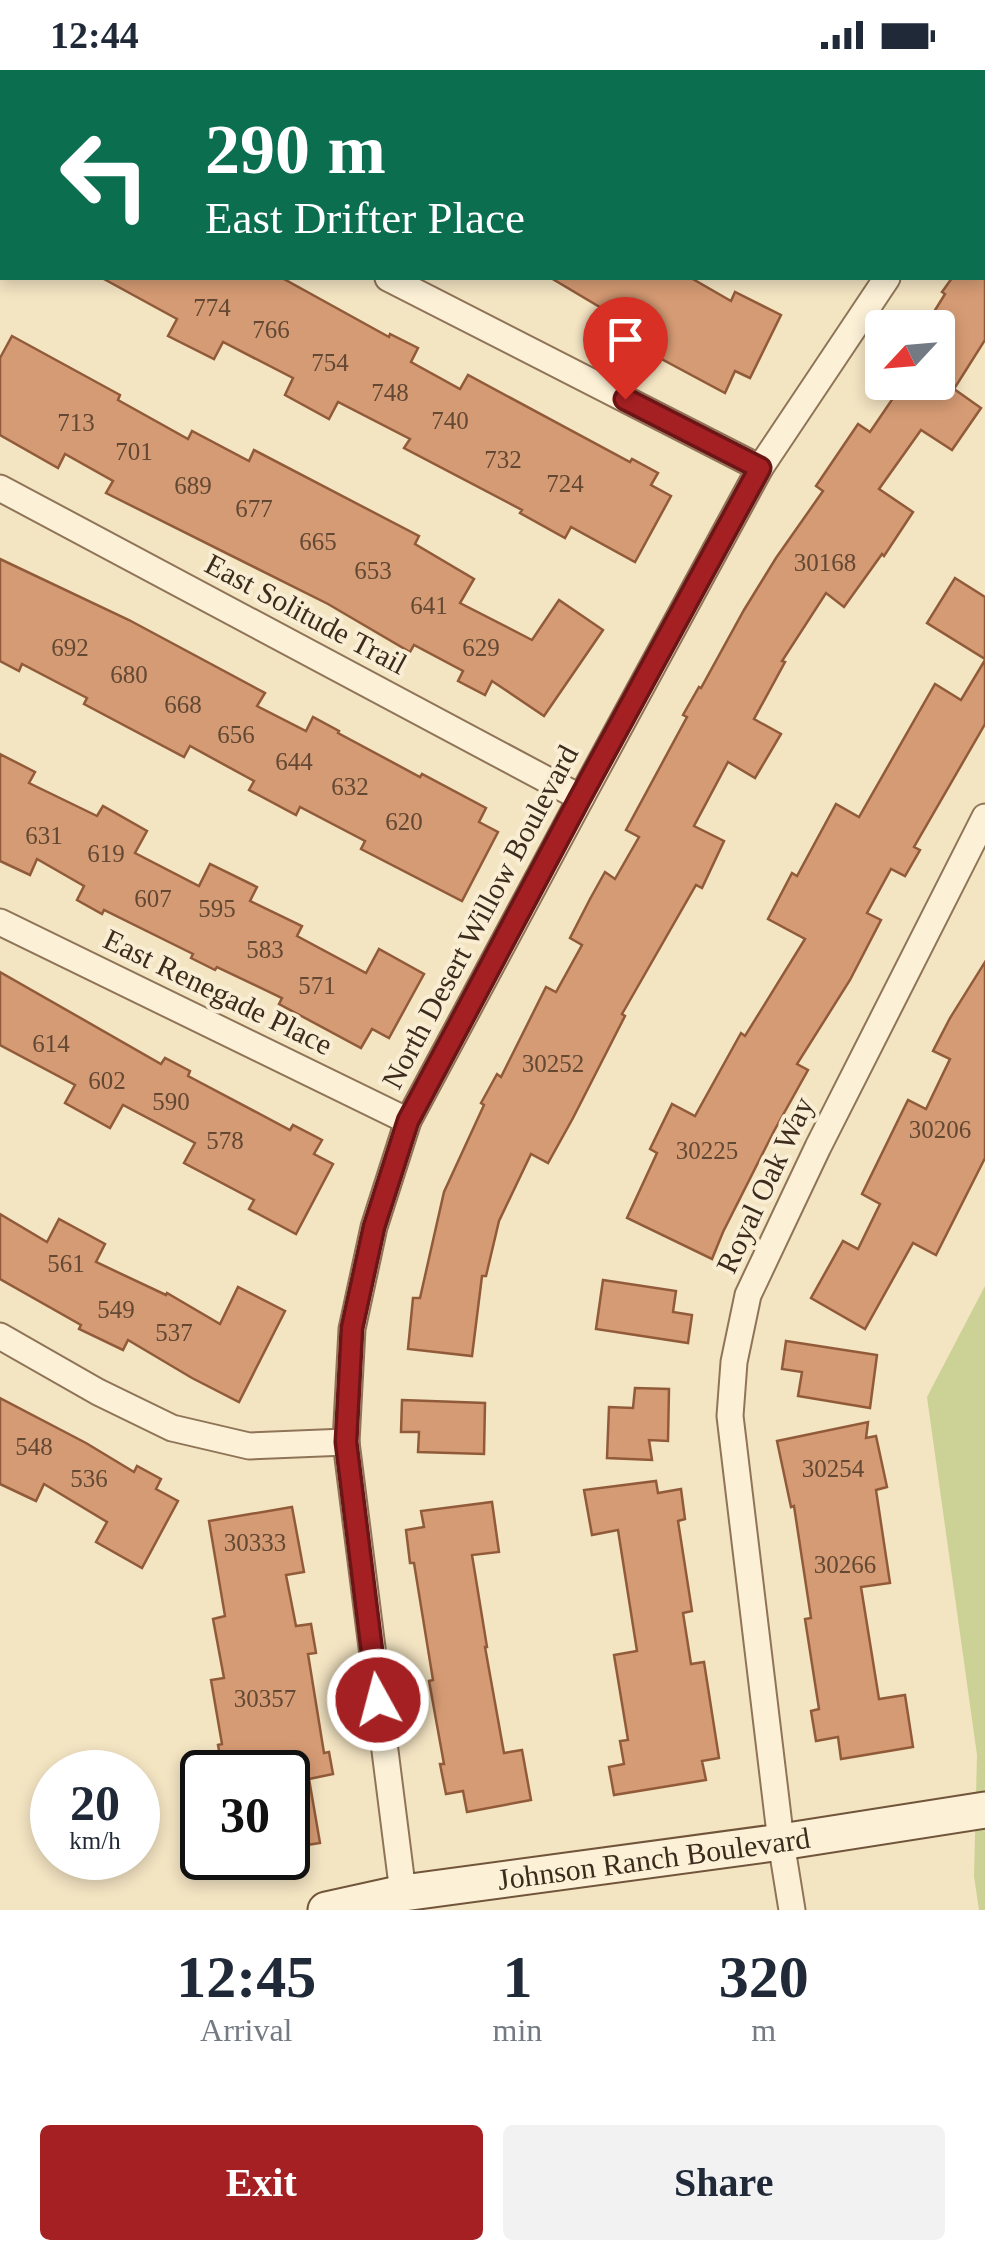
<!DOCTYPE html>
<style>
body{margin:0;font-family:Georgia,serif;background:#f2f2f3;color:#1f2937;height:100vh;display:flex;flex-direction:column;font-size:38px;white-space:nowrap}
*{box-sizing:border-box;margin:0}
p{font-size:32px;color:#747a83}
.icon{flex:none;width:55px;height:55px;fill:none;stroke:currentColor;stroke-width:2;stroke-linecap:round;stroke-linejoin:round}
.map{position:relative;height:1840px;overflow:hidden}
.sheet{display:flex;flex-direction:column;background:#fff;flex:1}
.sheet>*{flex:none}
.guide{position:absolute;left:0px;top:0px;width:985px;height:210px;box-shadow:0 5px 15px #0003;background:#0b6e4f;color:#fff;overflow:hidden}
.needle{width:65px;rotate:244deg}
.tools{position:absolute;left:865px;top:240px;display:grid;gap:20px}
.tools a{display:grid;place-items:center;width:90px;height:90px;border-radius:10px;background:#fff;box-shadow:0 5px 15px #0003;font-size:50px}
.speed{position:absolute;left:30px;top:1680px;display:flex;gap:20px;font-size:50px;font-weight:700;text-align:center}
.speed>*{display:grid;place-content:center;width:130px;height:130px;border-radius:50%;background:#fff;box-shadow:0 5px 15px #0003;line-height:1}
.speed small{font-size:25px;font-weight:400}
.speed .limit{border:5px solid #111;border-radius:15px;background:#fff;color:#111}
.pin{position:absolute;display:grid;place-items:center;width:85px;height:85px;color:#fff;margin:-102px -42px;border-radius:50% 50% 50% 0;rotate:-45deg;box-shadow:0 0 10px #0007}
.pin .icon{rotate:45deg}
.me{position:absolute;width:110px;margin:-55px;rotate:353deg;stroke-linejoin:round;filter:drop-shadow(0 0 8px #0008)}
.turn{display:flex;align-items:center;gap:35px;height:210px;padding:0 40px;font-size:45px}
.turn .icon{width:130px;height:130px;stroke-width:2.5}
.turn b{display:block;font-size:70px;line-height:85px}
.eta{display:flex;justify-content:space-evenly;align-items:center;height:170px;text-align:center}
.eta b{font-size:60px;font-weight:700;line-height:70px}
.action{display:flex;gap:20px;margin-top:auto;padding:20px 40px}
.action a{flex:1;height:115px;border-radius:10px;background:#a52023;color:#fff;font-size:40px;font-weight:700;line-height:115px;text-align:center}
.action a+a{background:#f2f2f3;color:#1f2937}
.status{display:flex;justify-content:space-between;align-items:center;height:70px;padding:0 50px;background:#fff;direction:ltr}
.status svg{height:28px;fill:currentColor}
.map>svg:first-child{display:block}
.green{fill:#ccd295}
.building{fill:#d59b74;stroke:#915b3a;stroke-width:2.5}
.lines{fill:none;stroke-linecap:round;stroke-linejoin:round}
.street-casing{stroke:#8f7457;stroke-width:29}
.secondary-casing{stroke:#71553a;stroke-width:39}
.street{stroke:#fcf1d7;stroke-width:25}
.secondary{stroke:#fcf1d7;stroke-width:35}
.route-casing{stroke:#6b1517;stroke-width:25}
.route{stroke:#a52023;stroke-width:18}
.labels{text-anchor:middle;stroke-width:8;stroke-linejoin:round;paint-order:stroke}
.number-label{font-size:25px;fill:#634833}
.street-label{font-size:30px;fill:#3d2c1d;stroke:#f9eed3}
</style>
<div class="status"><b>12:44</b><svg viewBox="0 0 49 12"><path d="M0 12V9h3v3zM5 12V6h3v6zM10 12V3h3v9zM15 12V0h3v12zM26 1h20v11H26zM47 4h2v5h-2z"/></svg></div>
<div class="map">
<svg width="985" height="1840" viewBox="0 0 985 1840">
<rect width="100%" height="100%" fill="#f3e4c2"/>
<path class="green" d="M 985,1216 L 985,1840 L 979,1840 L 974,1806 L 977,1685 L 927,1327 Z"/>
<g class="building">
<path d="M 102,208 L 282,208 L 389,267 L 390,264 L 418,278 L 411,292 L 460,319 L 468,305 L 630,392 L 632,389 L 658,403 L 651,415 L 671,426 L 635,492 L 571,457 L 565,468 L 520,443 L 522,440 L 404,378 L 410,369 L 338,332 L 329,349 L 285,325 L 293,308 L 223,272 L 214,289 L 168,266 L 177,249 Z"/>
<path d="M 551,208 L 691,208 L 731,231 L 735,222 L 781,245 L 750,308 L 735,301 L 725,323 L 600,256 L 608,242 Z"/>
<path d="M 952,208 L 985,208 L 985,270 L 954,319 L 981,338 L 952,380 L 921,360 L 879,419 L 913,442 L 884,486 L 882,484 L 844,537 L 826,523 L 782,591 L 785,592 L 754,649 L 781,664 L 755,708 L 728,692 L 694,756 L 724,771 L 702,818 L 696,815 L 622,944 L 625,946 L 573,1048 L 548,1093 L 531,1084 L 499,1151 L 486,1206 L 482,1206 L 472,1286 L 408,1279 L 413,1228 L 420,1228 L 444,1122 L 484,1035 L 481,1033 L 497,1004 L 501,1007 L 546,917 L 556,922 L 582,875 L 570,868 L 590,829 L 605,802 L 615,809 L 639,767 L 626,760 L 687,647 L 683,645 L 699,617 L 701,618 L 744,540 L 776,488 L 823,421 L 816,416 L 858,354 L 870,362 L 904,312 L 938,312 L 938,258 L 924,258 L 945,224 L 942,222 Z"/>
<path d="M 12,266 L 120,325 L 118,330 L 188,369 L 192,361 L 249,391 L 254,380 L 419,466 L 415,474 L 474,509 L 460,533 L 532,570 L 559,530 L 603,560 L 544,646 L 492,611 L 485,625 L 458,611 L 463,601 L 414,575 L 410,582 L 328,534 L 106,423 L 113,411 L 65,384 L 58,398 L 0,365 L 0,288 Z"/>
<path d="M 0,489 L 129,550 L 265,623 L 257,636 L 306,661 L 313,647 L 339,661 L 338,663 L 420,707 L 422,704 L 486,738 L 479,752 L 498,762 L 462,831 L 361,779 L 365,771 L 300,737 L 296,745 L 249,720 L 254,711 L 190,676 L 184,687 L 84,634 L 87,628 L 22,594 L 19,601 L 0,591 Z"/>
<path d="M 955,508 L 985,527 L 985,589 L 927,553 Z"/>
<path d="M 985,590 L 985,654 L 914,777 L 920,780 L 905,806 L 891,799 L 867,843 L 881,850 L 850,910 L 797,994 L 808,1000 L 774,1061 L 723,1162 L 712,1189 L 627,1148 L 657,1083 L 650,1079 L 672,1034 L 695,1046 L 741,963 L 745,966 L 805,869 L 768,849 L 792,803 L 797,806 L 836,734 L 859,747 L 935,614 L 961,630 Z"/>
<path d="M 0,684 L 35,702 L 29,713 L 97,746 L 103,736 L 147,761 L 135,783 L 199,816 L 210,794 L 257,817 L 250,831 L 302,856 L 297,866 L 366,903 L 379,879 L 424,904 L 389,968 L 372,959 L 361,978 L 279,934 L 282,928 L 217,897 L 215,900 L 191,888 L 193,884 L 104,840 L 102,844 L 77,830 L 84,816 L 37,789 L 30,805 L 0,791 Z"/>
<path d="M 985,892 L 985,1088 L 936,1185 L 913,1173 L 865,1259 L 811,1228 L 843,1171 L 858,1179 L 880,1134 L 862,1124 L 908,1030 L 926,1039 L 950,989 L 933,981 L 950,948 Z"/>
<path d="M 0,902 L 161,994 L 165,988 L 190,1001 L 188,1006 L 290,1060 L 293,1055 L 322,1070 L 314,1084 L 333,1094 L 296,1164 L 249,1139 L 254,1130 L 184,1093 L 195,1073 L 123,1035 L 110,1058 L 65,1033 L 75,1015 L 0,975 Z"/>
<path d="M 0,1144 L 47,1172 L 59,1149 L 105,1174 L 96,1192 L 166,1225 L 167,1223 L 220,1254 L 238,1217 L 285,1241 L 239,1332 L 192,1308 L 128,1270 L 123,1280 L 79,1259 L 81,1255 L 0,1209 Z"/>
<path d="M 603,1210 L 676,1221 L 673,1242 L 692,1245 L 688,1273 L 596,1259 Z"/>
<path d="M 786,1271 L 877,1285 L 870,1338 L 798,1326 L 802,1302 L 782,1299 Z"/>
<path d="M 635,1318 L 669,1319 L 668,1371 L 649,1370 L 652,1390 L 607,1388 L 609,1337 L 633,1338 Z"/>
<path d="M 0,1328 L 86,1373 L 134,1402 L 137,1396 L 161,1409 L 156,1419 L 178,1431 L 142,1498 L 96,1472 L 107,1452 L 44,1414 L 36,1431 L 0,1414 Z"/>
<path d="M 402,1330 L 485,1333 L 484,1384 L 418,1382 L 419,1362 L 401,1362 Z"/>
<path d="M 868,1352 L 866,1368 L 876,1366 L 887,1417 L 876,1420 L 890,1513 L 861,1517 L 879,1629 L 905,1625 L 913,1677 L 841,1689 L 838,1667 L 816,1671 L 811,1641 L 819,1639 L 805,1549 L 811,1548 L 794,1436 L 791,1437 L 777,1371 Z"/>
<path d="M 656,1411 L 658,1423 L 681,1419 L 685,1449 L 678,1451 L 692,1541 L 683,1543 L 691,1594 L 704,1592 L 719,1688 L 702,1691 L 706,1710 L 614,1725 L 609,1697 L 624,1694 L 620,1671 L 628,1670 L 614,1585 L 637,1581 L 618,1460 L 592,1465 L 584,1420 Z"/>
<path d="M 492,1432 L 499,1482 L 472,1485 L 487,1577 L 485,1577 L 504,1683 L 522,1680 L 531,1730 L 467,1742 L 463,1721 L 446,1724 L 440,1694 L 444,1694 L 429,1611 L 433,1610 L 414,1493 L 410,1493 L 406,1460 L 424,1457 L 421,1441 Z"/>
<path d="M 292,1437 L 304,1502 L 286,1505 L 296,1556 L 311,1554 L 316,1583 L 308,1584 L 324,1683 L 329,1682 L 333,1704 L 309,1709 L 320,1773 L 288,1778 L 288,1702 L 223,1702 L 218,1675 L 222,1674 L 211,1610 L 224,1608 L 213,1549 L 225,1546 L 209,1451 Z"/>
</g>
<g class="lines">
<g class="street-casing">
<g id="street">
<path d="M 818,0 L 822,2"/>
<path d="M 982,63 L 985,59"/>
<path d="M 0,190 L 2,186"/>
<path d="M 388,208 L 760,398"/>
<path d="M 0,418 L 581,728"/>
<path d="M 0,852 L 408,1051"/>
<path d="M 0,1266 L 98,1322 L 172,1358 L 249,1376 L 346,1372"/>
<path d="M 403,1823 L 346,1372 L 352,1259 L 374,1157 L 408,1051 L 581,728 L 760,398 L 887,208"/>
<path d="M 792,1840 L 781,1772 L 730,1346 L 734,1292 L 748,1225 L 818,1077 L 985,747"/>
</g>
</g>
<g class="secondary-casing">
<g id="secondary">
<path id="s1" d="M 326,1840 L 403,1823 L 781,1772 L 985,1740"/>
</g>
</g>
<use href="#street" class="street"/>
<use href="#secondary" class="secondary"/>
</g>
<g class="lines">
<g class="route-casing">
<path id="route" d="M 378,1630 L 346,1372 L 352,1258 L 374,1157 L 408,1051 L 580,728 L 760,398 L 625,329"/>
</g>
<use href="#route" class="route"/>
</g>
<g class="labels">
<g class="number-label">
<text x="212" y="246">774</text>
<text x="271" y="268">766</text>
<text x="330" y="301">754</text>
<text x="390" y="331">748</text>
<text x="450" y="359">740</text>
<text x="76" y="361">713</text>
<text x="134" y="390">701</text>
<text x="503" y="398">732</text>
<text x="565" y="422">724</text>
<text x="193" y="424">689</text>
<text x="254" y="447">677</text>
<text x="318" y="480">665</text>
<text x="825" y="501">30168</text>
<text x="373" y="509">653</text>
<text x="429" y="544">641</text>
<text x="70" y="586">692</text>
<text x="481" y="586">629</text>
<text x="129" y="613">680</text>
<text x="183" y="643">668</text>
<text x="236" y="673">656</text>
<text x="294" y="700">644</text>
<text x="350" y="725">632</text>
<text x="404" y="760">620</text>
<text x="44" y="774">631</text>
<text x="106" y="792">619</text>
<text x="153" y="837">607</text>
<text x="217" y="847">595</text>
<text x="265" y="888">583</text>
<text x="317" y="924">571</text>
<text x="51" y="982">614</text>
<text x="553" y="1002">30252</text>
<text x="107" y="1019">602</text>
<text x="171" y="1040">590</text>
<text x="940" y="1068">30206</text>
<text x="225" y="1079">578</text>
<text x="707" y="1089">30225</text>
<text x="66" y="1202">561</text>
<text x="116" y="1248">549</text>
<text x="174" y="1271">537</text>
<text x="34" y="1385">548</text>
<text x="833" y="1407">30254</text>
<text x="89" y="1417">536</text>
<text x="255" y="1481">30333</text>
<text x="845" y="1503">30266</text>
<text x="265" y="1637">30357</text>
</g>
<g class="street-label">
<text transform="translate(306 544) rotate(28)" y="10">East Solitude Trail</text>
<text transform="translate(480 847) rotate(-62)" y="10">North Desert Willow Boulevard</text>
<text transform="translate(218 922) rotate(26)" y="10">East Renegade Place</text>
<text transform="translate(765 1115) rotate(-65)" y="10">Royal Oak Way</text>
<text dy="10" stroke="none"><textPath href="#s1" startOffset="332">Johnson Ranch Boulevard</textPath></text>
</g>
</g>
</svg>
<div class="tools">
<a><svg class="needle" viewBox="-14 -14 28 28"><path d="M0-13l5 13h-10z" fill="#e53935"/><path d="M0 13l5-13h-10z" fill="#747a83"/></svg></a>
</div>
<div class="speed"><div>20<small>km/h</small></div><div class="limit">30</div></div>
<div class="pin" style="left:625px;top:329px;background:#d93025"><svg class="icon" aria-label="arrive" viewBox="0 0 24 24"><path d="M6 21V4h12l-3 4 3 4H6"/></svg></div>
<svg class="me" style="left:378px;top:1630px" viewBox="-20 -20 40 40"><circle r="17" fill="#a52023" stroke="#fff" stroke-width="3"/><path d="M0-11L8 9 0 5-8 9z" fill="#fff"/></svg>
<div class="guide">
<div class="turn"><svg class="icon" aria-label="left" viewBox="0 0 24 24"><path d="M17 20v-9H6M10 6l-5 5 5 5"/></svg><div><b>290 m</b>East Drifter Place</div></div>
</div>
</div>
<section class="sheet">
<div class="eta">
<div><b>12:45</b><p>Arrival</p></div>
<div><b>1</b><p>min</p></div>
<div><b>320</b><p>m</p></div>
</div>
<div class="action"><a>Exit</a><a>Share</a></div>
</section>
